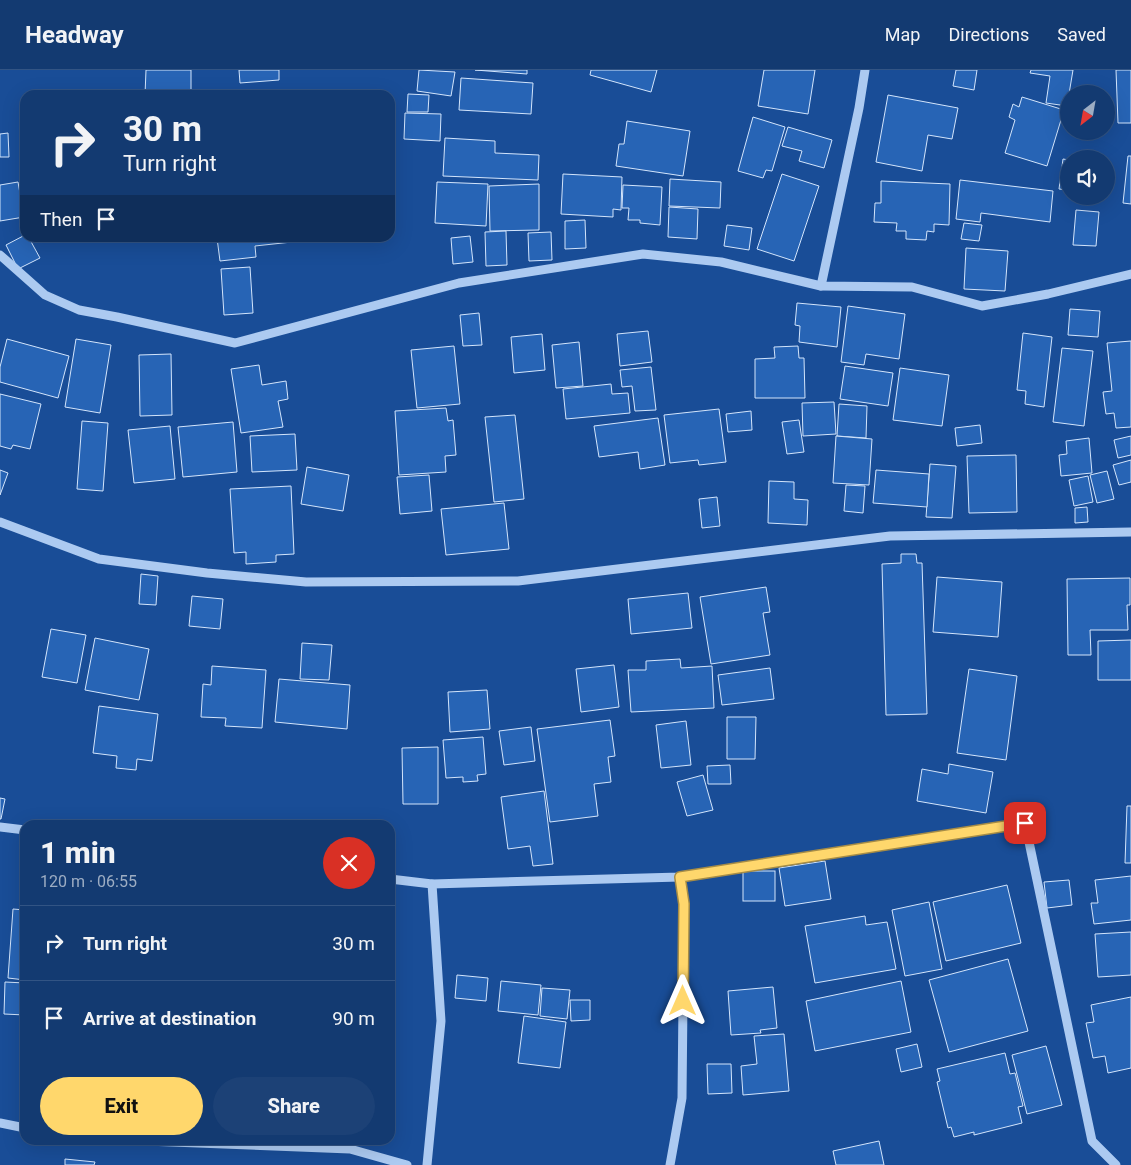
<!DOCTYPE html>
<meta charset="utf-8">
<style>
body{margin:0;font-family:Roboto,sans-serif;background:#1c4176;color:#f1f3f6;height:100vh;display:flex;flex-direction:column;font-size:19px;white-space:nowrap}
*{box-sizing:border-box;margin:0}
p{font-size:16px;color:#9dadc3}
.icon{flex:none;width:28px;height:28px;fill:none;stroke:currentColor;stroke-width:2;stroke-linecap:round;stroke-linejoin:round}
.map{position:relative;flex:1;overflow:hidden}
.panel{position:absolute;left:20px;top:750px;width:375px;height:325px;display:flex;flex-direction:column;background:#133a71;border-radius:15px;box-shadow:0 5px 20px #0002,0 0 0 1px #325484}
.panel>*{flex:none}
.guide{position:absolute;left:20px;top:20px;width:375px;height:152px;border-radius:15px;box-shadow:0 5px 20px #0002,0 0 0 1px #325484;background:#133a71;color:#f1f3f6;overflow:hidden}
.needle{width:32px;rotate:211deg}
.fabs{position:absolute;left:1060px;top:15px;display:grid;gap:10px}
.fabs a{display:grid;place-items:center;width:55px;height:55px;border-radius:50%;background:#133a71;box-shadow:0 5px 20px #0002,0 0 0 1px #325484;font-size:25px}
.pin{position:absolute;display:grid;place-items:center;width:42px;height:42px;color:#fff;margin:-21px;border-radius:10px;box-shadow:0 2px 8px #0006}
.me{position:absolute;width:55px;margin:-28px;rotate:0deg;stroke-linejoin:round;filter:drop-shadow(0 0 4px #0008)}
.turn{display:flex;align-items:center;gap:18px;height:105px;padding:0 20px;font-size:22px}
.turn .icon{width:65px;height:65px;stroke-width:2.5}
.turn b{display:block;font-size:35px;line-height:42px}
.then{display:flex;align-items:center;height:48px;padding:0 20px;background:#0003;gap:10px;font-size:19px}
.round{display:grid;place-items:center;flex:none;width:52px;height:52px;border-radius:26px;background:#1c4176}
.summary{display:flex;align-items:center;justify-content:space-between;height:85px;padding:0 20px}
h1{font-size:30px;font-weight:800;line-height:38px}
.action{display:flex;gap:10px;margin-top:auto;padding:10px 20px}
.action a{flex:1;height:58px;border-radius:30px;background:#ffd76c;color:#111;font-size:20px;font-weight:800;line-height:58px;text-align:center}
.action a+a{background:#1c4176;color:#f1f3f6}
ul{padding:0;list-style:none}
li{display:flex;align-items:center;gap:15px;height:75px;padding:0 20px;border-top:1px solid #325484}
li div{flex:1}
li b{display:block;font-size:19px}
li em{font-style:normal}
header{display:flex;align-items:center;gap:30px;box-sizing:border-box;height:70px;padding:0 25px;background:#133a71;border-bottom:1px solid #325484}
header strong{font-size:24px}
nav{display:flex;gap:28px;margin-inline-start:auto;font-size:18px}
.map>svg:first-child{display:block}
.building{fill:#2764b5;stroke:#d3e5fc}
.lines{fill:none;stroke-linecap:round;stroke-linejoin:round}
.minor{stroke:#accaf1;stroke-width:9}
.route-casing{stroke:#a68c46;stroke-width:12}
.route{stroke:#ffd76c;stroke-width:9}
</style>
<header>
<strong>Headway</strong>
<nav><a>Map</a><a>Directions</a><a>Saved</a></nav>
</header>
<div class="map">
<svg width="1131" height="1095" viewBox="0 0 1131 1095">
<rect width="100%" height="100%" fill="#194d97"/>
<g class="building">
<path d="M 146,0 L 191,0 L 191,25 L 145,25 Z"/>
<path d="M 239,0 L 279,0 L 279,10 L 240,13 Z"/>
<path d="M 419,0 L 455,2 L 451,26 L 417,21 Z"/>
<path d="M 475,0 L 527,0 L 527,4 Z"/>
<path d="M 591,0 L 657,0 L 651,22 L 590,5 Z"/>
<path d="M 764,0 L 815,0 L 808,44 L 758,36 Z"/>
<path d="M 956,0 L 977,0 L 974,20 L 953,16 Z"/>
<path d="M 1031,0 L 1073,0 L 1067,36 L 1046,33 L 1050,6 L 1030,3 Z"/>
<path d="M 1116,0 L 1131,0 L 1131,53 L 1118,53 Z"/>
<path d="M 461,8 L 533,13 L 531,44 L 459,40 Z"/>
<path d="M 113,22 L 138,24 L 138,25 L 113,25 Z"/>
<path d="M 408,24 L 429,25 L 428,42 L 407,42 Z"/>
<path d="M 888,25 L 958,38 L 952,69 L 928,65 L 922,101 L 876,92 Z"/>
<path d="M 1022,27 L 1064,40 L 1047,96 L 1005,83 L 1015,50 L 1009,47 L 1013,34 L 1019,37 Z"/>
<path d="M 405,43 L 441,44 L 440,71 L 404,69 Z"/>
<path d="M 753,47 L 785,57 L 772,101 L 766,100 L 763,108 L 738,101 Z"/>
<path d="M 627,51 L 690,61 L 683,106 L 616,96 L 619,74 L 624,74 Z"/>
<path d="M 788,57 L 832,70 L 824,98 L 799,91 L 802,81 L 782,76 Z"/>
<path d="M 8,63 L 9,87 L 0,87 L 0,64 Z"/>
<path d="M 445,68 L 495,71 L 495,83 L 539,85 L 538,110 L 443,106 Z"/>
<path d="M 1128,86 L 1131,86 L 1131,134 L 1123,133 Z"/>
<path d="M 1063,89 L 1069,90 L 1069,120 L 1059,119 Z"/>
<path d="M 563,104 L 622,107 L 621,140 L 613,139 L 613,147 L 561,144 Z"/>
<path d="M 782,104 L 819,116 L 794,191 L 757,179 Z"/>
<path d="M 670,109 L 721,112 L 720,138 L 669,136 Z"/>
<path d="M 960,110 L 1053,121 L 1050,152 L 981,143 L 980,152 L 956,149 Z"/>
<path d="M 881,111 L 950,114 L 949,155 L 934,154 L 934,162 L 927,161 L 926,170 L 906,169 L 906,161 L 896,161 L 897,153 L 874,152 L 875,133 L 881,133 Z"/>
<path d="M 18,112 L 24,147 L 0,151 L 0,115 Z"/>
<path d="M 437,112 L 488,114 L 486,156 L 435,153 Z"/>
<path d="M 539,114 L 539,160 L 490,161 L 489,116 Z"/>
<path d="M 623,115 L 662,117 L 660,155 L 640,153 L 640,150 L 628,150 L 629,138 L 622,138 Z"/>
<path d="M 669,137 L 698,139 L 697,169 L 668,167 Z"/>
<path d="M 1076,140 L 1099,142 L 1096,176 L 1073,175 Z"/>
<path d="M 585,150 L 586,178 L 565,179 L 565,151 Z"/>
<path d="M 964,153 L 982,155 L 979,171 L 961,169 Z"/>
<path d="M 727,155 L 752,158 L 749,180 L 724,176 Z"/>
<path d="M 506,161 L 507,195 L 486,196 L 485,162 Z"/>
<path d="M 551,162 L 552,190 L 529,191 L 528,163 Z"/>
<path d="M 25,165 L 25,168 L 29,168 L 40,188 L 18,199 L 6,175 Z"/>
<path d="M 470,166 L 473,192 L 453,194 L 451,168 Z"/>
<path d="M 217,168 L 300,168 L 301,171 L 255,176 L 256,187 L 220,191 Z"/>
<path d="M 966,178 L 1008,181 L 1005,221 L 964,219 Z"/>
<path d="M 250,197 L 253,243 L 224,245 L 221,199 Z"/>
<path d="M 797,233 L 841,237 L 837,277 L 799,272 L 800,256 L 795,255 Z"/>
<path d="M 848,236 L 905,244 L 899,289 L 866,284 L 864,295 L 841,292 Z"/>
<path d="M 1070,239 L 1100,241 L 1098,267 L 1068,265 Z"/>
<path d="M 479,243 L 482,275 L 463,276 L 460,245 Z"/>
<path d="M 648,261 L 652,292 L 620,296 L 617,264 Z"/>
<path d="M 1023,263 L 1052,267 L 1044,337 L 1025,334 L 1026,321 L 1017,320 Z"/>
<path d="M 542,264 L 545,300 L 514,303 L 511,267 Z"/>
<path d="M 7,269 L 69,286 L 58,328 L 0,312 L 0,297 Z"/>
<path d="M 76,269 L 111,275 L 100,343 L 65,337 Z"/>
<path d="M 1131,271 L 1131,357 L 1116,358 L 1114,343 L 1106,344 L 1103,322 L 1112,321 L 1107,273 Z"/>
<path d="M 579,272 L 583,316 L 556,318 L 552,275 Z"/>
<path d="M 454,276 L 460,334 L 417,338 L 411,280 Z"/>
<path d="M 798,276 L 799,288 L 804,288 L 805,328 L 755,328 L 755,289 L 775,288 L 774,277 Z"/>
<path d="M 1062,278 L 1093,281 L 1084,356 L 1053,352 Z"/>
<path d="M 171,284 L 172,345 L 140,346 L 139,285 Z"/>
<path d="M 259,295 L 262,315 L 286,311 L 288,329 L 278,331 L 283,357 L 241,363 L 231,299 Z"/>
<path d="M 845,296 L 893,303 L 888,336 L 840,329 Z"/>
<path d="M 651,297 L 656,340 L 635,341 L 632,316 L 622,317 L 620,300 Z"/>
<path d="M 900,298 L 949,305 L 942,356 L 893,350 Z"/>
<path d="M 611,314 L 612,324 L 628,323 L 630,343 L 566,349 L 563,319 Z"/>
<path d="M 0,324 L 41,334 L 30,379 L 13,375 L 11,379 L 0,376 Z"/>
<path d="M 834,332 L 836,364 L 803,366 L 802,333 Z"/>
<path d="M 839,334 L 867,336 L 866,368 L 837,366 Z"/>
<path d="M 446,338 L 448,351 L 453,350 L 456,385 L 445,386 L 446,402 L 399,405 L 395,341 Z"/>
<path d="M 719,339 L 726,392 L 699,395 L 698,390 L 670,393 L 664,345 Z"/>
<path d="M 751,341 L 752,360 L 728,362 L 726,344 Z"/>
<path d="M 515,345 L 524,429 L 494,432 L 485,347 Z"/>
<path d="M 658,348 L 665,395 L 640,399 L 638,382 L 599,387 L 594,356 Z"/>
<path d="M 799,350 L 804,382 L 787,384 L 782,352 Z"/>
<path d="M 82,351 L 108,353 L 103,421 L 77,419 Z"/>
<path d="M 233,352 L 237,402 L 183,407 L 178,357 Z"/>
<path d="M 980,355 L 982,373 L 957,376 L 955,358 Z"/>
<path d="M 170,356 L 175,409 L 134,413 L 128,360 Z"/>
<path d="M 295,364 L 297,400 L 252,402 L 250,366 Z"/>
<path d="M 836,366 L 872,369 L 869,415 L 833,413 Z"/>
<path d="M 1131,366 L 1131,385 L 1118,388 L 1114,370 Z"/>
<path d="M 1089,368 L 1092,403 L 1061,406 L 1059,385 L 1067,384 L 1066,371 Z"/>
<path d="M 1016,385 L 1017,442 L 969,443 L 967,386 Z"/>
<path d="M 1131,390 L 1131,412 L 1119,415 L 1113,395 Z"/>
<path d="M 930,394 L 956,396 L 952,448 L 926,447 Z"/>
<path d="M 307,397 L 349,405 L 343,441 L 301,434 Z"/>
<path d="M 0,400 L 8,403 L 0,425 Z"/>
<path d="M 876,400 L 929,404 L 927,437 L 873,433 Z"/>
<path d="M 1107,401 L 1114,429 L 1097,433 L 1090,405 Z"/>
<path d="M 429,405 L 432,441 L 400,444 L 397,407 Z"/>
<path d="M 1088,406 L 1093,432 L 1074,436 L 1069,410 Z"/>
<path d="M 769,411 L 794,412 L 794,429 L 808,430 L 807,455 L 768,453 Z"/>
<path d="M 846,415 L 865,416 L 863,443 L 844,441 Z"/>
<path d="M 291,416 L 294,484 L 276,485 L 276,492 L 246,494 L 246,482 L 234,483 L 230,419 Z"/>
<path d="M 717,427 L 720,456 L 702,458 L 699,429 Z"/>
<path d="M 504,433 L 509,479 L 446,485 L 441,439 Z"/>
<path d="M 1087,437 L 1088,452 L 1075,453 L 1075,438 Z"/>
<path d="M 901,484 L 916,484 L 917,493 L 922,493 L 927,644 L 886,645 L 882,494 L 901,493 Z"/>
<path d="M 141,504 L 158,506 L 156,535 L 139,534 Z"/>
<path d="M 937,507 L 1002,512 L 998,567 L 933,562 Z"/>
<path d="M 1130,508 L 1130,535 L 1127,535 L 1128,560 L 1090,560 L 1091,585 L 1068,585 L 1067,509 Z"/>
<path d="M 766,517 L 770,542 L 763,543 L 770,585 L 711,594 L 700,527 Z"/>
<path d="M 688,523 L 692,558 L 631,564 L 628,529 Z"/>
<path d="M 192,526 L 223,529 L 220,559 L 189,556 Z"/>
<path d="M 51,559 L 86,565 L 77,613 L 42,607 Z"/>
<path d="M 95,568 L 149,579 L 139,630 L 85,620 Z"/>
<path d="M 1131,570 L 1131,610 L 1098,610 L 1098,571 Z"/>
<path d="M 302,573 L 332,575 L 329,610 L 300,609 Z"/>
<path d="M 680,589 L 681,598 L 712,596 L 714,638 L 631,642 L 628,600 L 646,600 L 646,591 Z"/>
<path d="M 614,595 L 619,637 L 581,642 L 576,599 Z"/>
<path d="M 212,596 L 266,600 L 262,658 L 225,656 L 226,648 L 201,647 L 203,614 L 211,615 Z"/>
<path d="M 770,598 L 774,629 L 722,635 L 718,605 Z"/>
<path d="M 969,599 L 1017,606 L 1006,690 L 957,683 Z"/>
<path d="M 279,609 L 350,615 L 347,659 L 275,652 Z"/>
<path d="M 487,620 L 490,659 L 450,662 L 448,622 Z"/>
<path d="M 99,636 L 158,644 L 152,691 L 137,689 L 136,700 L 116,698 L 117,686 L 93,683 Z"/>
<path d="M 727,647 L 756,647 L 755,689 L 727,689 Z"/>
<path d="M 610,650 L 615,686 L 608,687 L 611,712 L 594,714 L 598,746 L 550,752 L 537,659 Z"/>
<path d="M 686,651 L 691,695 L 661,698 L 656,655 Z"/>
<path d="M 531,657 L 535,691 L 504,695 L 499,661 Z"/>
<path d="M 483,667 L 486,704 L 477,705 L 478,711 L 463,712 L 463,707 L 446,708 L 443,670 Z"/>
<path d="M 438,677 L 438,734 L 403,734 L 402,678 Z"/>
<path d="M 949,694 L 993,702 L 986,743 L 917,731 L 922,699 L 948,704 Z"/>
<path d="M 730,695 L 731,714 L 708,714 L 707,696 Z"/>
<path d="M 703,705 L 713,740 L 687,746 L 677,712 Z"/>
<path d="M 544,721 L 553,794 L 533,796 L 530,776 L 508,779 L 501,727 Z"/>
<path d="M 0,728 L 5,729 L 1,749 L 0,749 Z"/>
<path d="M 1127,736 L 1131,736 L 1131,793 L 1125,793 Z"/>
<path d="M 825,791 L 831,829 L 785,836 L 779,798 Z"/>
<rect x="743" y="801" width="32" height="30"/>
<path d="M 1131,806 L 1131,850 L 1094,854 L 1091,833 L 1098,833 L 1095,810 Z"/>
<path d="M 1069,810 L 1072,835 L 1047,838 L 1044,812 Z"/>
<path d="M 1007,815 L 1021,873 L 946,891 L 933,832 Z"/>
<path d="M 929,832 L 942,899 L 905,906 L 892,840 Z"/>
<path d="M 13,839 L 25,840 L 25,910 L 8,908 Z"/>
<path d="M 865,846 L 866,855 L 887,852 L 896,899 L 815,913 L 805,856 Z"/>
<path d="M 1131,862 L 1131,905 L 1098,907 L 1095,864 Z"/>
<path d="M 1008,889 L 1028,961 L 949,982 L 929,910 Z"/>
<path d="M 457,905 L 488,908 L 486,931 L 455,928 Z"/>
<path d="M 501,911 L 541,915 L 538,945 L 498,941 Z"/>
<path d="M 901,911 L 911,962 L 815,981 L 806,931 Z"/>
<path d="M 5,912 L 25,913 L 25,945 L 4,944 Z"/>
<path d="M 773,917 L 777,958 L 760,960 L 761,963 L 731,965 L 728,921 Z"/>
<path d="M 542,918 L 570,920 L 567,949 L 540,946 Z"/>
<path d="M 1131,927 L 1131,998 L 1108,1003 L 1105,986 L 1093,988 L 1086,953 L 1094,952 L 1091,935 Z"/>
<path d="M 570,930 L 590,930 L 590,950 L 571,951 Z"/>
<path d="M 524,946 L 566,952 L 560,998 L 518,993 Z"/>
<path d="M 784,964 L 789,1021 L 743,1025 L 741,996 L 757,994 L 754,966 Z"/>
<path d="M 917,974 L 922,997 L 901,1002 L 896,979 Z"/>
<path d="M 1046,976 L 1062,1035 L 1027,1044 L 1012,985 Z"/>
<path d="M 1005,983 L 1010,1004 L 1015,1003 L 1023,1036 L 1018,1037 L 1022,1053 L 974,1065 L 974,1062 L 954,1067 L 951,1057 L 948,1058 L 937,1012 L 940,1011 L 937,999 Z"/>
<path d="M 707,994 L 731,994 L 732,1023 L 708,1024 Z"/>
<path d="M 879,1071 L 884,1095 L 836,1095 L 833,1081 Z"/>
<path d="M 65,1089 L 95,1092 L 94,1095 L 65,1095 Z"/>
</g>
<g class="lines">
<g class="minor">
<path d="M 0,185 L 45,225 L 79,240 L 117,247 L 235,273 L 459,213 L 643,184 L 721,192 L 821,216 L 912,217 L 982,236 L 1048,224 L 1131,204"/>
<path d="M 821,216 L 859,38 L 865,0"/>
<path d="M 0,452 L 99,489 L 207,503 L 306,512 L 518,511 L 890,466 L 1131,462"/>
<path d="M 0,757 L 25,760"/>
<path d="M 390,809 L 432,814 L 680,807 L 1025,753 L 1092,1071 L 1116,1095"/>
<path d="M 0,1053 L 25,1058"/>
<path d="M 120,1070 L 350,1079 L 407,1095"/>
<path d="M 427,1095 L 441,951 L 432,814"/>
<path d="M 670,1095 L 682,1028 L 684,834 L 680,807"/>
</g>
</g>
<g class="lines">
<g class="route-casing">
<path id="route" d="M 683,931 L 684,834 L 680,807 L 1025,753"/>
</g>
<use href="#route" class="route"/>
</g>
</svg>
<div class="fabs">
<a><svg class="needle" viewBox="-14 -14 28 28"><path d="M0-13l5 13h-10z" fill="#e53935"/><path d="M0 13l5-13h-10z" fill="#9dadc3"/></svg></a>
<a><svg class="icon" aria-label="sound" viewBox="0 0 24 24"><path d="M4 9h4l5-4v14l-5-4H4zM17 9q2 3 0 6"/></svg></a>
</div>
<div class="pin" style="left:1025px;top:753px;background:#d93025"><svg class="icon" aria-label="arrive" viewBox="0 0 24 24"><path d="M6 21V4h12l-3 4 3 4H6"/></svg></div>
<svg class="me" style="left:683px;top:931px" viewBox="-20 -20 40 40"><path d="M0-17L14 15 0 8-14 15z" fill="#ffd76c" stroke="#fff" stroke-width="4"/></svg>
<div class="guide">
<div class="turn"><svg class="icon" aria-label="right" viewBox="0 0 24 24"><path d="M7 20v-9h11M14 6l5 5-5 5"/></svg><div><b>30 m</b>Turn right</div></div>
<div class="then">Then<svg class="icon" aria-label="arrive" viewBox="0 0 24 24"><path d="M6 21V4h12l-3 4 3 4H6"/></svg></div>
</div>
<section class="panel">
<div class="summary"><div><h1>1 min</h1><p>120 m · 06:55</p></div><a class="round" style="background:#d93025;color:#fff"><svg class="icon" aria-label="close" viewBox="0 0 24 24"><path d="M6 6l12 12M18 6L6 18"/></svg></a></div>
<ul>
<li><svg class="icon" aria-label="right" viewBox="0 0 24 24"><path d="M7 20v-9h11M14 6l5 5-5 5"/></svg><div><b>Turn right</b></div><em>30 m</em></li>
<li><svg class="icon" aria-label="arrive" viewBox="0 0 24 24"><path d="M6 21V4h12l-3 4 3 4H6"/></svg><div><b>Arrive at destination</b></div><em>90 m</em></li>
</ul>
<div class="action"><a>Exit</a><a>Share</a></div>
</section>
</div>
